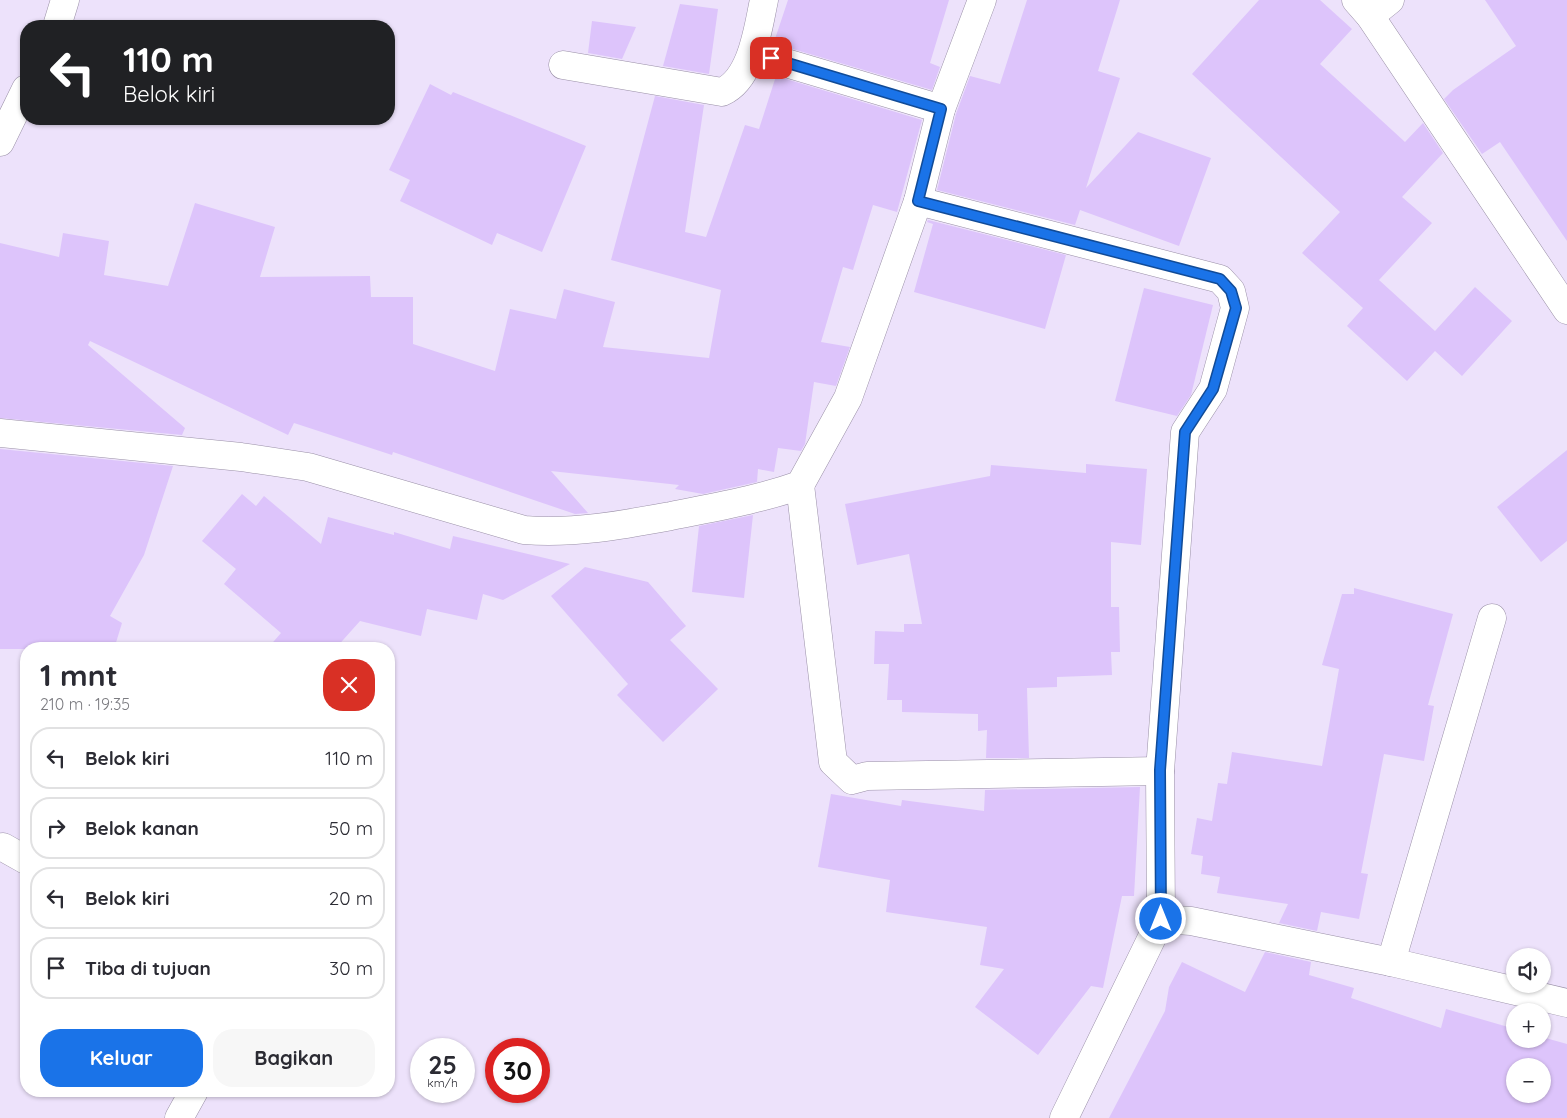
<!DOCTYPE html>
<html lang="id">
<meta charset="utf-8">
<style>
body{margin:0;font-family:Quicksand,sans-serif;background:#f7f7f7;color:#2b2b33;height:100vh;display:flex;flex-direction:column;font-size:19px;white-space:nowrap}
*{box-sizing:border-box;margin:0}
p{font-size:16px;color:#7c7c81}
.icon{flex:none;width:28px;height:28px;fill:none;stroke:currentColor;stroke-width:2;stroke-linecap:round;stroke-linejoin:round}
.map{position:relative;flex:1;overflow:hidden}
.details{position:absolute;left:20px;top:642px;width:375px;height:455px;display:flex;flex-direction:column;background:#fff;border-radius:20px;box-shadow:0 1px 4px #0004}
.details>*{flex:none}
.guide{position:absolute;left:20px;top:20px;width:375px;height:105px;border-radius:20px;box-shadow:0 1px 4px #0004;background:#202124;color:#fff;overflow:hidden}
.tools{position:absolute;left:1506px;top:948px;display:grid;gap:10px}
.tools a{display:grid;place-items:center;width:45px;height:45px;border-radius:50%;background:#fff;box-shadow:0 1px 4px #0004;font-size:25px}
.speed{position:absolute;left:410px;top:1038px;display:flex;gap:10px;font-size:25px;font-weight:700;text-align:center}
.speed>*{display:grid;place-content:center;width:65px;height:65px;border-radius:50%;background:#fff;box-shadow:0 1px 4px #0004;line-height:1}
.speed small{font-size:12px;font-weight:400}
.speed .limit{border:8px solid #d22;background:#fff;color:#111}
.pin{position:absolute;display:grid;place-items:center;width:42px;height:42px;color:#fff;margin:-21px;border-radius:10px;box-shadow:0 2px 8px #0006}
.me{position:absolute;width:55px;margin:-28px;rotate:0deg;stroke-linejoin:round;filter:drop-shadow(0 0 4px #0008)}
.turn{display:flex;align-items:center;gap:18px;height:105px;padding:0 20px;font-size:22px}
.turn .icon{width:65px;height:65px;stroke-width:2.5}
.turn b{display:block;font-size:35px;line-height:42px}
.round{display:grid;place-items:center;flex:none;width:52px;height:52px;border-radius:20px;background:#f7f7f7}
.summary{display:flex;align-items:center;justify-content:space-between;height:85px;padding:0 20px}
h1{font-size:30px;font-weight:800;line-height:38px}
.cta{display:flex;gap:10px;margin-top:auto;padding:10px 20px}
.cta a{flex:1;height:58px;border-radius:20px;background:#1a73e8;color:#fff;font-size:20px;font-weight:800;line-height:58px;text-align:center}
.cta a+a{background:#f7f7f7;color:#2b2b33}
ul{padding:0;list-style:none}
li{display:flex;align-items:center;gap:15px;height:62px;margin:0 10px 8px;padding:0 10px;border:2px solid #e1e1e2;border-radius:20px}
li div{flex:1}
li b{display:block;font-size:19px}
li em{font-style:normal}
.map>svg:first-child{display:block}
.building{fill:#ddc4fb;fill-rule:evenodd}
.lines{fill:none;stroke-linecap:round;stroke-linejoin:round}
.minor-casing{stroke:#9a90a7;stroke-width:29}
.minor{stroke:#fff;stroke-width:28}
.route-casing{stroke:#114b97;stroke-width:12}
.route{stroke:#1a73e8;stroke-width:9}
</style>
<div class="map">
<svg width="1567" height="1118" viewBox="0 0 1567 1118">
<rect width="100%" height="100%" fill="#ede2fb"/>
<g class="building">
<path d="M 788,0 L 949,0 L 930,63 L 940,67 L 932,90 L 786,47 L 787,43 L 775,39 Z"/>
<path d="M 1027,0 L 1120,0 L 1098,71 L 1120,78 L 1086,188 L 1138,132 L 1211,158 L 1179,246 L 1080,210 L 1075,225 L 937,190 L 956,114 L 970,76 L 1000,84 Z"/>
<path d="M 1259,0 L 1320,0 L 1352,29 L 1320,64 L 1405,142 L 1423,123 L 1443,153 L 1402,197 L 1432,223 L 1379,280 L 1435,331 L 1475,287 L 1512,321 L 1462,376 L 1435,351 L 1407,381 L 1347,326 L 1363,308 L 1302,253 L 1340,212 L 1192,74 Z"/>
<path d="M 1485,0 L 1567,0 L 1567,241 L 1500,142 L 1482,154 L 1444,99 L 1453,90 L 1516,46 Z"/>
<path d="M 680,4 L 718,9 L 709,74 L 663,66 Z"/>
<path d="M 592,21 L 636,27 L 622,59 L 588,53 Z"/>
<path d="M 776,76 L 922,120 L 897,212 L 873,205 L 853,270 L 843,267 L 821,342 L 850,347 L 836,386 L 814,382 L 805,444 L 801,451 L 778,448 L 774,472 L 758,469 L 757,482 L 703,494 L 675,489 L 679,485 L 551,471 L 588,513 L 575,514 L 393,452 L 392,455 L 294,423 L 288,435 L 90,341 L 88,345 L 185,428 L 182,435 L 0,418 L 0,243 L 59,257 L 63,233 L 109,241 L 104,275 L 168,286 L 195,203 L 275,227 L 260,277 L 370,276 L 371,297 L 413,297 L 413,344 L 495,371 L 510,309 L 556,319 L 564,289 L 615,302 L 603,347 L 709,358 L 721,290 L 611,260 L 655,96 L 704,105 L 685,232 L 706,237 L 745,125 L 759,129 Z"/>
<path d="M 430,84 L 451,95 L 453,92 L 586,146 L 542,252 L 497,233 L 492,245 L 400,201 L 410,180 L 389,170 Z"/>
<path d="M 928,220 L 1066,255 L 1045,329 L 914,292 L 933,224 L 927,222 Z"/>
<path d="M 1144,288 L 1213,305 L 1191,395 L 1177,416 L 1115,401 Z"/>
<path d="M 0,449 L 173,466 L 144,555 L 110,616 L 122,623 L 114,649 L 0,649 Z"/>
<path d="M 1567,450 L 1567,541 L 1541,562 L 1497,507 Z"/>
<path d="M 1086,464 L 1147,469 L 1141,545 L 1111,542 L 1111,607 L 1119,607 L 1120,652 L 1111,652 L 1112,675 L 1057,677 L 1057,687 L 1027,688 L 1029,758 L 986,758 L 987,730 L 978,731 L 978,714 L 902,712 L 902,700 L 887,700 L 889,664 L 874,664 L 875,631 L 904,632 L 904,624 L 922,624 L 909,554 L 857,565 L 845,504 L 990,476 L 991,465 L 1086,473 Z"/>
<path d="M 242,494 L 256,506 L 264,496 L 321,544 L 328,517 L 394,535 L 394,532 L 450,549 L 453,536 L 570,564 L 503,600 L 483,594 L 477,620 L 427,609 L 421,636 L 360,621 L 335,649 L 267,649 L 281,633 L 224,584 L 236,569 L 202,541 Z"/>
<path d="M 753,515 L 744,598 L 692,592 L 699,526 Z"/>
<path d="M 585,567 L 648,582 L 686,626 L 670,640 L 718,689 L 663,742 L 617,695 L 628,684 L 551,596 Z"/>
<path d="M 1354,588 L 1453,614 L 1428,705 L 1434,706 L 1424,761 L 1384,754 L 1361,873 L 1368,874 L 1359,919 L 1321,912 L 1317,931 L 1279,923 L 1288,904 L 1217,893 L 1220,877 L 1201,874 L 1203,856 L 1191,854 L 1197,818 L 1212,821 L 1218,783 L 1227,784 L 1232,752 L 1322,766 L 1339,669 L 1322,665 L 1342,594 L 1354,594 Z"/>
<path d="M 1140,787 L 1134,896 L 1122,896 L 1103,988 L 1091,986 L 1038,1055 L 975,1007 L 1004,969 L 980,965 L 987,927 L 886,912 L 890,880 L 818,867 L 831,794 L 901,806 L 902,800 L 984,811 L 985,790 Z"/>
<path d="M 1265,952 L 1311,962 L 1309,975 L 1354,988 L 1351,998 L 1441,1028 L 1446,1009 L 1515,1029 L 1515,1039 L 1542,1037 L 1567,1044 L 1567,1118 L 1109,1118 L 1165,1011 L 1169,987 L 1182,962 L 1245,992 ZM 1515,1066 L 1542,1066 L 1542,1094 L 1515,1094 Z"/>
</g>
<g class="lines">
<g class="minor-casing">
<g id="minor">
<path d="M 1356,0 L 1370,16 L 1567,310"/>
<path d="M 1370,16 L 1390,0"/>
<path d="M 57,26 L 65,0"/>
<path d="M 752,53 L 941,109"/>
<path d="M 563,65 L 722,92 C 752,79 758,28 764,0"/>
<path d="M 0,142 L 26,89"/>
<path d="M 918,201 L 1220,279 L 1231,291 L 1235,308 L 1213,389 L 1185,432 L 1160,771 L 1161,919"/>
<path d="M 0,433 L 241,457 L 308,467 L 524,530 C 574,534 622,525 671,516 C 715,507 758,500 800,485 L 848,398 L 918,201 L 941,109 L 982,0"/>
<path d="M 800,485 L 833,762 L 852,780 L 867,776 L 1160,771"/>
<path d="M 3,847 L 26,860"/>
<path d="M 1391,962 L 1492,618"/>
<path d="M 179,1118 L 194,1091"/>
<path d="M 1064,1118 L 1161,919 L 1191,921 L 1391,962 L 1567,1003"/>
</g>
</g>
<use href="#minor" class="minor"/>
</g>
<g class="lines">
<g class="route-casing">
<path id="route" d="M 771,58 L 941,109 L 918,201 L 1220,279 L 1231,291 L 1236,308 L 1213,389 L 1185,432 L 1160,770 L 1161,919"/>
</g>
<use href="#route" class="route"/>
</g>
</svg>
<div class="tools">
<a><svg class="icon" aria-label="sound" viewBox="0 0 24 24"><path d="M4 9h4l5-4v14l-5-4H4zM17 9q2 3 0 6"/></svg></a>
<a>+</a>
<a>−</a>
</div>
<div class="speed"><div>25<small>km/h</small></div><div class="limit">30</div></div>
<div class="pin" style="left:771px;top:58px;background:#d93025"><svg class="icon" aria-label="arrive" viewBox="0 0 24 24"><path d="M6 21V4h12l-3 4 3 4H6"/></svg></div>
<svg class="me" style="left:1161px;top:919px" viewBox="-20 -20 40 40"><circle r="17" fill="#1a73e8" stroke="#fff" stroke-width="3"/><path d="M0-11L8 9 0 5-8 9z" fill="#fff"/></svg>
<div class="guide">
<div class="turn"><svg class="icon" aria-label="left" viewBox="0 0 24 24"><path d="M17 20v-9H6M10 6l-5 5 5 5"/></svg><div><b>110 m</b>Belok kiri</div></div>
</div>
<section class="details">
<div class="summary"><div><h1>1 mnt</h1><p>210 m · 19:35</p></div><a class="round" style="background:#d93025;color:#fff"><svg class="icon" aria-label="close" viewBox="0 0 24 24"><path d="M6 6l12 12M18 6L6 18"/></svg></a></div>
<ul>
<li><svg class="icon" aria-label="left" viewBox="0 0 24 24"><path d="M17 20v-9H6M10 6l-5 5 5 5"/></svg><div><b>Belok kiri</b></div><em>110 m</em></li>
<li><svg class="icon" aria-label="right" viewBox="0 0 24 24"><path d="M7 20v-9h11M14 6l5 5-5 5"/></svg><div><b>Belok kanan</b></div><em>50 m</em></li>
<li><svg class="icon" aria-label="left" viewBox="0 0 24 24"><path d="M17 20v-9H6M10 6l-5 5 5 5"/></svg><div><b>Belok kiri</b></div><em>20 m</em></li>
<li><svg class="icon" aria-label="arrive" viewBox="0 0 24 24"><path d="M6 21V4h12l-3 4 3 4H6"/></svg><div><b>Tiba di tujuan</b></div><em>30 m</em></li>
</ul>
<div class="cta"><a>Keluar</a><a>Bagikan</a></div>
</section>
</div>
